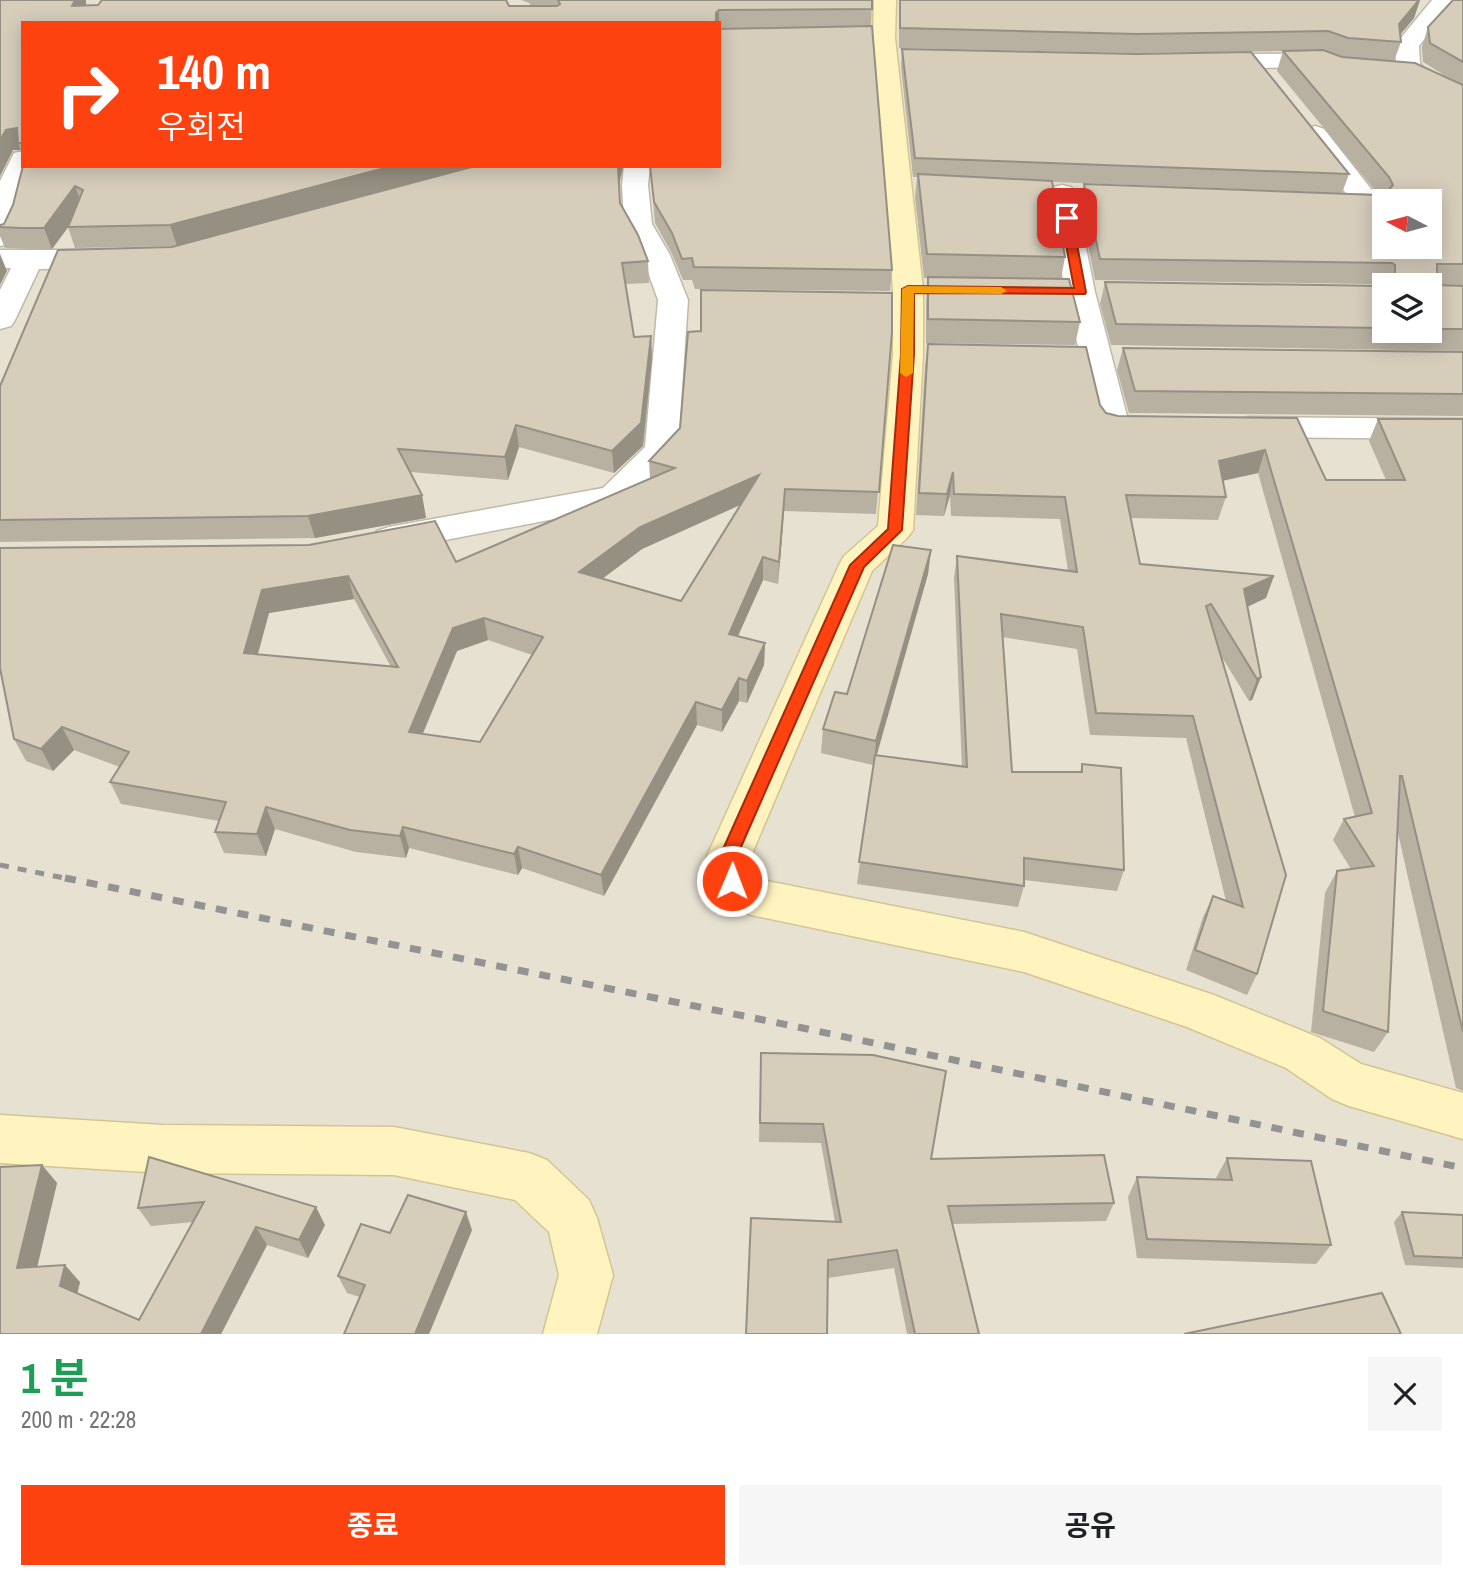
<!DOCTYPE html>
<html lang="ko">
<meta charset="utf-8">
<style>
body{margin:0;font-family:"Archivo Narrow","Noto Sans KR",sans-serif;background:#f6f6f6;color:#202124;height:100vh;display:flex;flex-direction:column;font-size:26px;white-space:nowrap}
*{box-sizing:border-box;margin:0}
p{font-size:23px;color:#757577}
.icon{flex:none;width:38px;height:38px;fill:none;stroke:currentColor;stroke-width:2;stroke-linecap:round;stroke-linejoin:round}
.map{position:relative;height:1334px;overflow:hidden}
.panel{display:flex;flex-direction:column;background:#fff;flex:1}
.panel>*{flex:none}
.guide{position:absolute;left:21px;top:21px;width:700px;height:147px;border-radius:0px;box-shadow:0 4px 18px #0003;background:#fd420f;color:#fff;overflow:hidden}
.needle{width:46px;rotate:276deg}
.fabs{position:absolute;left:1372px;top:189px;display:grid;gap:14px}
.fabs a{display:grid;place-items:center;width:70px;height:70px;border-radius:0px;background:#fff;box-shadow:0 4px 18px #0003;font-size:35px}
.pin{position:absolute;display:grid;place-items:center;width:60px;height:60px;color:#fff;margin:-30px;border-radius:14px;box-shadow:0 4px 10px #0006}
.me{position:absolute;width:77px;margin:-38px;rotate:1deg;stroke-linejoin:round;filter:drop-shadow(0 0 5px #0008)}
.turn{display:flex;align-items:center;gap:24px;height:147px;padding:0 21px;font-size:32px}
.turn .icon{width:91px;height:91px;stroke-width:2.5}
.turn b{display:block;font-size:49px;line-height:60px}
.round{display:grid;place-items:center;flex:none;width:74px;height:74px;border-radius:0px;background:#f6f6f6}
.summary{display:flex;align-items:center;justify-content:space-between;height:119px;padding:0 21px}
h1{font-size:42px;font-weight:700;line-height:52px;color:#1e9e55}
.action{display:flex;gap:14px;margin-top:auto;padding:14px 21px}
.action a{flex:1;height:80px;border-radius:0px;background:#fd420f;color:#fff;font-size:28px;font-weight:700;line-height:80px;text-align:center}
.action a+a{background:#f6f6f6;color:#202124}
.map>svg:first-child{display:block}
.residential{fill:#e6e1d1;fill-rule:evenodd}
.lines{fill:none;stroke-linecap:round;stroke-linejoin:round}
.street-casing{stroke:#c0b9a9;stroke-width:3}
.secondary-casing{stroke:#d3c592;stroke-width:3}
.street{fill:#fff;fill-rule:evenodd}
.secondary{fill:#fff4c0;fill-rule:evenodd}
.rail-far1{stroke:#939393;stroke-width:5;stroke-dasharray:9 9;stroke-linecap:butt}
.rail{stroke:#939393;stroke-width:7;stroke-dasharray:11 11;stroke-linecap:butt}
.wall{fill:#b8b0a1;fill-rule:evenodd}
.shaded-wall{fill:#969083}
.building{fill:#d6cdbb;stroke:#969083;stroke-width:2;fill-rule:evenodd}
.route{fill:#fd420f;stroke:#a42b0a;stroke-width:2}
.slow{fill:#f59e0b}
</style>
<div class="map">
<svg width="1463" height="1334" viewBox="0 0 1463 1334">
<rect width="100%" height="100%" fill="#f2eee3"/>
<path class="residential" d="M 0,0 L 1463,0 L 1463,1334 L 0,1334 ZM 23,23 L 719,23 L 719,166 L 23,166 ZM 1384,201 L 1430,201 L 1430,247 L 1384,247 ZM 1384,285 L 1430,285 L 1430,331 L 1384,331 Z"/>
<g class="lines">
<g class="street-casing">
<g id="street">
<path d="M 1432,0 L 1455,0 L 1419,46 L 1420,63 L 1423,68 L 1463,90 L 1463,107 L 1406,78 L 1396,63 L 1395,45 Z"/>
<path d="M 1322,53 L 1340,60 L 1344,65 L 1340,70 L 1332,72 L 1318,67 L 1204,69 L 1196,67 L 1192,62 L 1196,57 L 1204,55 Z"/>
<path d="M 1315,126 L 1324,129 L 1379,199 L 1383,205 L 1379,211 L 1369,213 L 1359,211 L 1302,134 L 1306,129 Z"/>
<path d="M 23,151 L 23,166 L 33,166 C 22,191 26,220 10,244 L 0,246 L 0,181 L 14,153 Z"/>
<path d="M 624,166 L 650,166 L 648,185 L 652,224 L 670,255 L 688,300 L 678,450 L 673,457 L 626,505 L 389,551 L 377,547 L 371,539 L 377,531 L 389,527 L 603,488 L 645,447 L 658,300 L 642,255 L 624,224 L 622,185 Z"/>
<path d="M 1062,185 L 1071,187 L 1075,193 L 1095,292 L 1127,416 L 1165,419 L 1169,426 L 1165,433 C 1145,438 1121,438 1101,433 L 1097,426 L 1065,292 L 1049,193 L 1053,187 Z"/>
<path d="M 0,250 L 105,250 L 115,253 L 119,259 L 115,265 L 105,268 L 39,269 L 15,320 L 11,326 L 0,329 L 0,290 L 11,268 L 0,268 Z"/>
<path d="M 1248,417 L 1463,419 L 1463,439 L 1248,437 L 1236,434 L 1232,427 L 1236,420 Z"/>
</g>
</g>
<g class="secondary-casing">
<g id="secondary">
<path d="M 874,0 L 896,0 L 895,38 L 923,289 L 923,354 L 913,530 L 907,538 L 872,571 L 751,856 L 752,872 L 762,880 L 1024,932 L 1214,995 L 1320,1038 L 1361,1064 L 1463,1093 L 1463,1139 L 1349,1106 L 1332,1099 L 1286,1068 L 1187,1027 L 1024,972 L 751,915 C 717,903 710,891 707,856 L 839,565 L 844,556 L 878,526 L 893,354 L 893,289 L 873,38 Z"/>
<path d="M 0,1115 L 163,1125 L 394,1127 L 529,1153 L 547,1160 L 589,1200 L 597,1218 L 613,1275 L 597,1334 L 543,1334 L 559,1275 L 549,1232 L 515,1200 L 394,1175 L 163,1173 L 0,1163 Z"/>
</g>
</g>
<use href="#street" class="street"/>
<use href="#secondary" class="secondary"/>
<path class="rail-far1" d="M 0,865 L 74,880"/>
<path class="rail" d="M 65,878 L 798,1027 L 1463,1168"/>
</g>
<g class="wall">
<path d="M 0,0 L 86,0 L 86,5 L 98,5 L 102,0 L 506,0 L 509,6 L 531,6 L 529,3 L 521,0 L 872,0 L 871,27 L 872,26 L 892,270 L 890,291 L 695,289 L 692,280 L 683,280 L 672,254 L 655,223 L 650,166 L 719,166 L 719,23 L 23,23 L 23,156 L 20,150 L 13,150 L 0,176 Z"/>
<path d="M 899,0 L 1420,0 L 1414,18 L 1400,35 L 1401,42 L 1394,61 L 1452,80 L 1423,62 L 1422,47 L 1428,27 L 1463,0 L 1463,351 L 1111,345 L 1100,304 L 1105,282 L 1384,286 L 1384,331 L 1430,331 L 1430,285 L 1095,280 L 1080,205 L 1084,184 L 1378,194 L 1277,71 L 1283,51 L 1133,53 L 899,48 Z"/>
<path d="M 902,49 L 1349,174 L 1342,193 L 1052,182 L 1065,257 L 1061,279 L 1080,322 L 1075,345 L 926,343 L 926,301 L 928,278 L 924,278 L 915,197 L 917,177 L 913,177 L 901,67 Z"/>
<path d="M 23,166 L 473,166 L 316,209 L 619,185 L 620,203 L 648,261 L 649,283 L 625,284 L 634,337 L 651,336 L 652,358 L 643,446 L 614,473 L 519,447 L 508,480 L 410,472 L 422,495 L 426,518 L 315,538 L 0,542 L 0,386 L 172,247 L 174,246 L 75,248 L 68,227 L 52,249 L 29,249 L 5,248 L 0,236 L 0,225 L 4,224 L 13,205 Z"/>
<path d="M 892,332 L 876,514 L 784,511 L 778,584 L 763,580 L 738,636 L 765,643 L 764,665 L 747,703 L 739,701 L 722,732 L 697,725 L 604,896 L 522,868 L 518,875 L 409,848 L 406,858 L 356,852 L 275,829 L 266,856 L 224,853 L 215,832 L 219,821 L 121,804 L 110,782 L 120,767 L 74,750 L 53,771 L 26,761 L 14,739 L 1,674 L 0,674 L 0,548 L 456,562 L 650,479 L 649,461 ZM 740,505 L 681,601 L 603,578 L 642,549 ZM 354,599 L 391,667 L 258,654 L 269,613 ZM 488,640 L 532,655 L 480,742 L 423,734 L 457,651 Z"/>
<path d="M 928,344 L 1100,405 L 1106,413 L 1118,416 L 1297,418 L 1326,480 L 1386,480 L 1369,441 L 1378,419 L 1463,419 L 1463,1091 L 1456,1088 L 1397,829 L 1388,1032 L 1374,1052 L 1311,1032 L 1325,893 L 1337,871 L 1351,869 L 1333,840 L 1344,819 L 1355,817 L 1258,473 L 1222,481 L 1226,497 L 1218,520 L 1131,518 L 1140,564 L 1266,598 L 1247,607 L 1261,677 L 1252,700 L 1249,701 L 1220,654 L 1257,974 L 1247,995 L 1186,970 L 1203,917 L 1213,896 L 1226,901 L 1186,738 L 1090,735 L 1077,649 L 1002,637 L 1012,772 L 1080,772 L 1082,764 L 1124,870 L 1117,891 L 1024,880 L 1024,886 L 1018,907 L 857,884 L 873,765 L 821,753 L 823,729 L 847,694 L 931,550 L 928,574 L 876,755 L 962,767 L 954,578 L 957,556 L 1068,571 L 1060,519 L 951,516 L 950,495 L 944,516 L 916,515 L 925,366 Z"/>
<path d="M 1123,348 L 1463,352 L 1463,416 L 1129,413 L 1117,370 Z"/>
<path d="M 761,1053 L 931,1159 L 1114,1203 L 1106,1221 L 952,1224 L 979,1334 L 907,1334 L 894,1268 L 828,1278 L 746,1334 L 835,1222 L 821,1143 L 759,1142 Z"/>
<path d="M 149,1157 L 325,1225 L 308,1258 L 267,1245 L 221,1334 L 0,1334 L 42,1165 L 57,1183 L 37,1266 L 80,1282 L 77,1294 L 139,1320 L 193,1222 L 151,1226 L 138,1208 Z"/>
<path d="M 1227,1158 L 1331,1245 L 1316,1264 L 1137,1258 L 1128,1197 L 1137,1177 L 1216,1180 L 1216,1178 Z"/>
<path d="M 1402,1212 L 1463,1215 L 1463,1268 L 1405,1265 L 1394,1222 Z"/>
<path d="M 472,1230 L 429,1334 L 344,1334 L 360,1297 L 347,1293 L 338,1276 L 390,1233 Z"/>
</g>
<g class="shaded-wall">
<path d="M 75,0 L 86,0 L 86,8 L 72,6 Z"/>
<path d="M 1420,0 L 1414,18 L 1393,43 L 1399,24 Z"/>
<path d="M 719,10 L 719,23 L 716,23 L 716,13 Z"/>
<path d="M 17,128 L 18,143 L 20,150 L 13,150 L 0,176 L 0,140 L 6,130 Z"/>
<path d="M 392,166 L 473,166 L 177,246 L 170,225 Z"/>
<path d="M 618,166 L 623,166 L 619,185 Z"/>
<path d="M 75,186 L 83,207 L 52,249 L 44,228 Z"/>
<path d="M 0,254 L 7,271 L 0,285 Z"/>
<path d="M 651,336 L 652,358 L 643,446 L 614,473 L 612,451 Z"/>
<path d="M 516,425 L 519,447 L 508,480 L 505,457 Z"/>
<path d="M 1265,450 L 1258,473 L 1212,483 L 1219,461 Z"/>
<path d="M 953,472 L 950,495 L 944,516 L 947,494 Z"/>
<path d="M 759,475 L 758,497 L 642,549 L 582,594 L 579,572 L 640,527 Z"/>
<path d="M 785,489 L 784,511 L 778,584 L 779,562 Z"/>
<path d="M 422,495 L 426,518 L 315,538 L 308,516 Z"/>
<path d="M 931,550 L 928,574 L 874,765 L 876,741 Z"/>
<path d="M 763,557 L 763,580 L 729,656 L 729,634 Z"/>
<path d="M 348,576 L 354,599 L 269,613 L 252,675 L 244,653 L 262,590 Z"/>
<path d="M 1274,576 L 1266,598 L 1236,612 L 1244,589 Z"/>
<path d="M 484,618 L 488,640 L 457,651 L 414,754 L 409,732 L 453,628 Z"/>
<path d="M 765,643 L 764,665 L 747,703 L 747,681 Z"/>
<path d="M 1261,677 L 1252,700 L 1249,701 L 1257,679 Z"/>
<path d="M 739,678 L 739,701 L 722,732 L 722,710 Z"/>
<path d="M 696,702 L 697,725 L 604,896 L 601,875 Z"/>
<path d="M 62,727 L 74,750 L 53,771 L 41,749 Z"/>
<path d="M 266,807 L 275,829 L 266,856 L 257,834 Z"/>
<path d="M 403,827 L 409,848 L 406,858 L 400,836 Z"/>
<path d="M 518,847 L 522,868 L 518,875 L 514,854 Z"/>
<path d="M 42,1165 L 57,1183 L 33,1285 L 17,1268 Z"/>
<path d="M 316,1207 L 325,1225 L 308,1258 L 299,1240 Z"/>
<path d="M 466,1212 L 472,1230 L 429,1334 L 415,1334 Z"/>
<path d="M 256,1227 L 267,1245 L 221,1334 L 201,1334 Z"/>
<path d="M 65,1265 L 80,1282 L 75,1303 L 60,1286 Z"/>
</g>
<g class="building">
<path d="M 0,0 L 75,0 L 72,6 L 98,5 L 102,0 L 506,0 L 509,6 L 557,6 L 560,4 L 558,0 L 872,0 L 872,9 L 719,10 L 716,13 L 716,23 L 23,23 L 23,143 L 18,143 L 17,128 L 6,130 L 0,140 Z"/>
<path d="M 900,0 L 1419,0 L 1399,24 L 1401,42 L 1348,38 L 1328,31 L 1137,34 L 900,28 Z"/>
<path d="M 1453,0 L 1463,0 L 1463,62 L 1430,43 L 1428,27 Z"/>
<path d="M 872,26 L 892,270 L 694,267 L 692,258 L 682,259 L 672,233 L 654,202 L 650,166 L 719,166 L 719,29 Z"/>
<path d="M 902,49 L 1137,54 L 1251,52 L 1349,174 L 915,158 Z"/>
<path d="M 1323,50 L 1342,57 L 1415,63 L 1463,85 L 1463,264 L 1437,264 L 1437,285 L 1463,286 L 1463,329 L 1430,329 L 1430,285 L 1393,285 L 1395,283 L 1395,265 L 1392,263 L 1100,259 L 1084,184 L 1376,195 L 1387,192 L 1393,185 L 1389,177 L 1283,51 ZM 1384,201 L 1430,201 L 1430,247 L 1384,247 Z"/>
<path d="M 23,166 L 392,166 L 170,225 L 68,227 L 83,190 L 75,186 L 44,228 L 21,228 L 0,227 L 0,225 L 4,224 L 13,205 Z"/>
<path d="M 475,166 L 618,166 L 620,203 L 638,235 L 648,261 L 622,263 L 634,337 L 651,336 L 641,423 L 612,451 L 516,425 L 505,457 L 398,449 L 422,495 L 308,516 L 0,520 L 0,386 L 58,250 L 172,247 Z"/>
<path d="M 918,174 L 1052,181 L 1065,257 L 927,254 Z"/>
<path d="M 928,277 L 1069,279 L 1080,322 L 928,319 Z"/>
<path d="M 1105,282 L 1384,286 L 1384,328 L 1116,324 Z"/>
<path d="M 701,290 L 892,293 L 892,332 L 879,492 L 785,489 L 779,562 L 763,557 L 729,634 L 765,643 L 747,681 L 739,678 L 722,710 L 696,702 L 601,875 L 518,847 L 514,854 L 403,827 L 400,836 L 350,830 L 266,807 L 257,834 L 215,832 L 226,802 L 110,782 L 129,752 L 62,727 L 41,749 L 14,739 L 0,668 L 0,548 L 309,545 L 435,521 L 456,562 L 675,468 L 649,461 L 680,428 L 688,332 L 701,331 ZM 759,475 L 681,601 L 579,572 L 640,527 ZM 348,576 L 398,667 L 244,653 L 262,590 ZM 484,618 L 543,637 L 480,742 L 409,732 L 453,628 Z"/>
<path d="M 928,344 L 1086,347 L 1100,405 L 1106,413 L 1118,416 L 1297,418 L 1326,480 L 1405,480 L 1378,419 L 1463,419 L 1463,1032 L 1402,776 L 1400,776 L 1388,1032 L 1323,1011 L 1337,871 L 1374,866 L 1344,819 L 1372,813 L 1265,450 L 1219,461 L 1226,497 L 1126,495 L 1140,564 L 1274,576 L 1244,589 L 1261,677 L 1257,679 L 1211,604 L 1206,606 L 1286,875 L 1257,974 L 1195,950 L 1213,896 L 1243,907 L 1193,716 L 1096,713 L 1083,627 L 1001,614 L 1012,772 L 1082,772 L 1082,764 L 1121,768 L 1124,870 L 1024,858 L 1024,886 L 859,862 L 875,755 L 967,767 L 957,556 L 1077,572 L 1065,497 L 954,494 L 953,472 L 947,494 L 919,493 Z"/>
<path d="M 1123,348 L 1463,352 L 1463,394 L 1135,391 Z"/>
<path d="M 893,545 L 931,550 L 876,741 L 823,729 L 835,692 L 847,694 Z"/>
<path d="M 761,1053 L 873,1055 L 946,1071 L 931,1159 L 1104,1155 L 1114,1203 L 948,1206 L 979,1334 L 915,1334 L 897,1250 L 828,1260 L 827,1334 L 746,1334 L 751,1218 L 841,1222 L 823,1124 L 760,1123 Z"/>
<path d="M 149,1157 L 316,1207 L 299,1240 L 256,1227 L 201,1334 L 0,1334 L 0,1167 L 42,1165 L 17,1268 L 65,1265 L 60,1286 L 139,1320 L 204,1202 L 138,1208 Z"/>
<path d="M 1227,1158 L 1311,1161 L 1331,1245 L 1147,1239 L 1137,1177 L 1232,1180 Z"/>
<path d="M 408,1195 L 466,1212 L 415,1334 L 344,1334 L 365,1285 L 338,1276 L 361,1224 L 390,1233 Z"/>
<path d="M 1402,1212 L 1463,1215 L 1463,1258 L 1414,1256 Z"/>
<path d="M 1382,1293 L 1401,1334 L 1184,1334 Z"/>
</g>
<path class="route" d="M 1067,214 L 1072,218 L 1086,292 L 1085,294 L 914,293 L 914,354 L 902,530 L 864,567 L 737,856 L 741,881 L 738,887 L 732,889 L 725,887 L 720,856 L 850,565 L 888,529 L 901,354 L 902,289 L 908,286 L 1074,288 L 1061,218 Z"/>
<path class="slow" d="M 908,286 L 1001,287 L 1007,291 L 1001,294 L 914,293 L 913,373 L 906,377 L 900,373 L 902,289 Z"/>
</svg>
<div class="fabs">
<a><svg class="needle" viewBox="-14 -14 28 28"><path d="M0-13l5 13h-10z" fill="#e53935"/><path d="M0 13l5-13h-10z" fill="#757577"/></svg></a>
<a><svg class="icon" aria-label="layers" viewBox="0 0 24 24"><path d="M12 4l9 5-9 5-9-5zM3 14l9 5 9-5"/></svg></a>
</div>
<div class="pin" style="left:1067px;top:218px;background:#d93025"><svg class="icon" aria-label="arrive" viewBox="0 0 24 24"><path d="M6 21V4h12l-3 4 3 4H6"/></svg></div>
<svg class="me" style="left:732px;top:881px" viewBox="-20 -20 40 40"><circle r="17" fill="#fd420f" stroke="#fff" stroke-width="3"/><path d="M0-11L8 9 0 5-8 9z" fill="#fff"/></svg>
<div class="guide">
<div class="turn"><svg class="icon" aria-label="right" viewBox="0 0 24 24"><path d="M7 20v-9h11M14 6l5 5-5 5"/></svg><div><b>140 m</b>우회전</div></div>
</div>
</div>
<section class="panel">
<div class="summary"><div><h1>1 분</h1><p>200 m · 22:28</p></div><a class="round"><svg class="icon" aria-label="close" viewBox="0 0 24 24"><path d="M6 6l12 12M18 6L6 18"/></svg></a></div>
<div class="action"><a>종료</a><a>공유</a></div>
</section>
